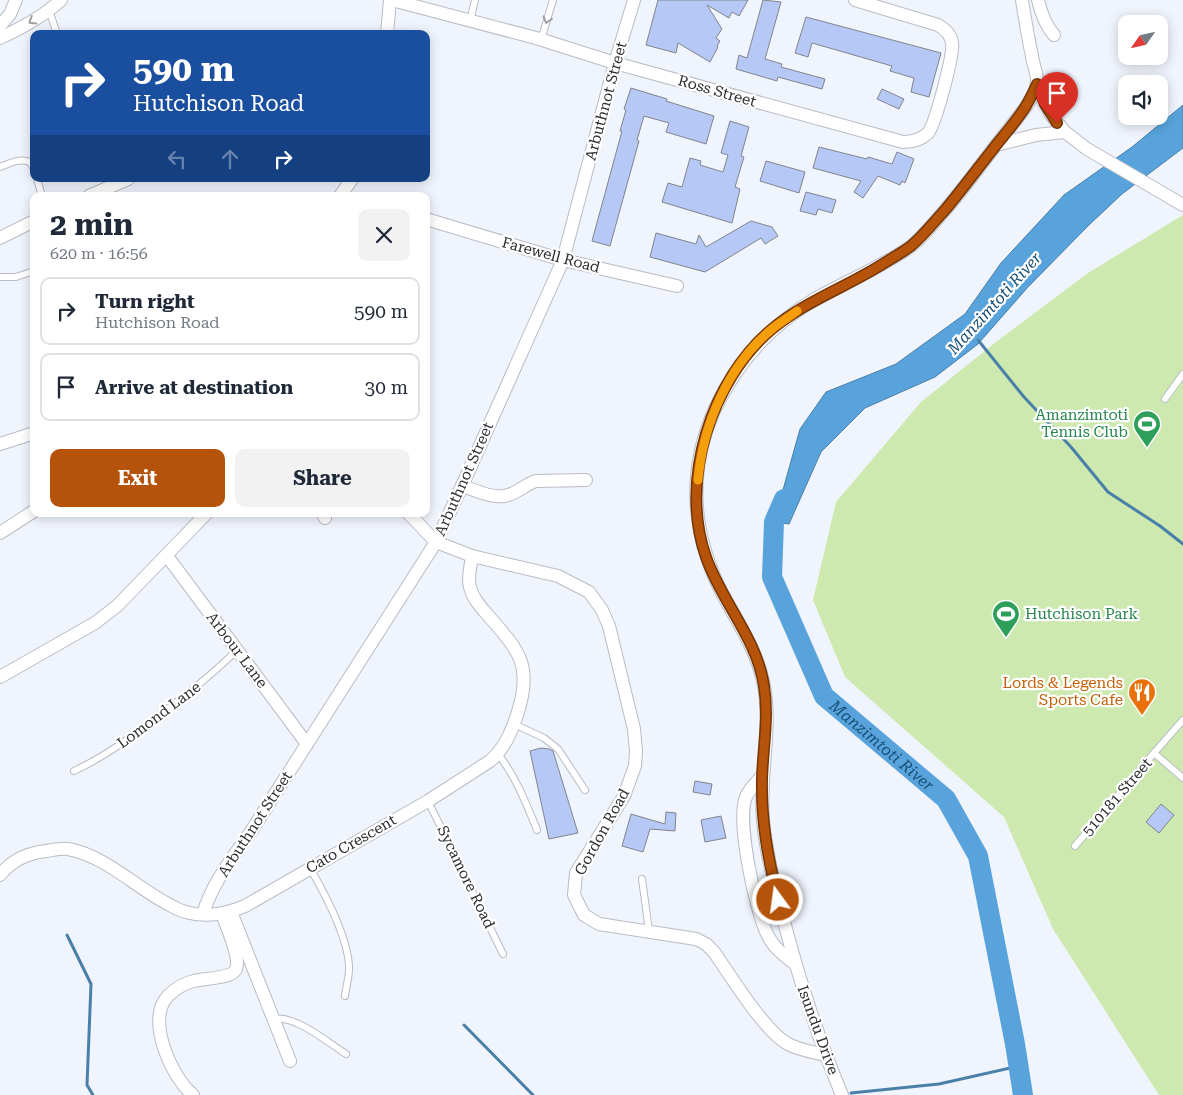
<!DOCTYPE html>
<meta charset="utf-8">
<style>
body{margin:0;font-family:"Roboto Serif",serif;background:#f2f2f3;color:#1f2937;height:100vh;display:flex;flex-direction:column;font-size:19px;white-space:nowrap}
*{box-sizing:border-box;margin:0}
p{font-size:16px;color:#747a83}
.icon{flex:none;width:28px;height:28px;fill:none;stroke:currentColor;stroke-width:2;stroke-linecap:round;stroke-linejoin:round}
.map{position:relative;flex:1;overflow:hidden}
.sheet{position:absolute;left:30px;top:192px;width:400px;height:325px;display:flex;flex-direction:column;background:#fff;border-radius:10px;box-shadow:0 2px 12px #0003}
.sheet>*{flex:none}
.banner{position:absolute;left:30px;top:30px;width:400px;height:152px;border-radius:10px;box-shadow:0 2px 12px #0003;background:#1a4fa0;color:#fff;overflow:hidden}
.needle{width:32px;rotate:236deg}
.tools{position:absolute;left:1118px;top:15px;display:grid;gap:10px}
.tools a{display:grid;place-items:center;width:50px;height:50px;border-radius:10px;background:#fff;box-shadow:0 2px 12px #0003;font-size:25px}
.pin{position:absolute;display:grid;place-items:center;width:42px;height:42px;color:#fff;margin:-51px -21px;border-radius:50% 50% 50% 0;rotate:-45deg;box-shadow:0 0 5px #0007}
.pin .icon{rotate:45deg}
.me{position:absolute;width:55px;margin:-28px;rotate:346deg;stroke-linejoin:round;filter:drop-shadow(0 0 4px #0008)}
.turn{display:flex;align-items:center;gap:18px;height:105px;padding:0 20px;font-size:22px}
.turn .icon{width:65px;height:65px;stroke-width:2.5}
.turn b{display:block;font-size:35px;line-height:42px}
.lanes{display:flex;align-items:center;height:48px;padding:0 20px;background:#0003;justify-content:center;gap:25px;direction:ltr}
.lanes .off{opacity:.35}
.round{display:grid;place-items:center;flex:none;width:52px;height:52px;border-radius:10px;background:#f2f2f3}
.overview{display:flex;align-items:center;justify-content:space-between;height:85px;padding:0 20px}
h1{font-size:30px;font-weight:700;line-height:38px}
.action{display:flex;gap:10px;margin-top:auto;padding:10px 20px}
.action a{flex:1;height:58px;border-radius:10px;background:#b45309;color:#fff;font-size:20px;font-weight:700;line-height:58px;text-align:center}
.action a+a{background:#f2f2f3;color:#1f2937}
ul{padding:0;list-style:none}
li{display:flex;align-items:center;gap:15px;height:68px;margin:0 10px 8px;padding:0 10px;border:2px solid #e0e1e3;border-radius:10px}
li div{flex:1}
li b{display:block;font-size:19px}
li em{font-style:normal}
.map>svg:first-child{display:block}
.green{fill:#cde9b0}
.water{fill:#58a3dc;stroke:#4a80a8}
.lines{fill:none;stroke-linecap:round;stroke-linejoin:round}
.stream{stroke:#4a80a8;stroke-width:3}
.river{stroke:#58a3dc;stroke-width:20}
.building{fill:#b6c8f6;stroke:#80848c}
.lane-casing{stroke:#b9bcc5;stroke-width:8}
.street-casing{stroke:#b9bcc5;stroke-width:14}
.lane{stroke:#fff;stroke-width:6}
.street{stroke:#fff;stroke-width:12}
.oneway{stroke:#a0a0a2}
.route-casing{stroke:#753606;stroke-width:12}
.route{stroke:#b45309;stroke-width:9}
.slow{stroke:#f59e0b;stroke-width:9}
.labels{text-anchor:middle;stroke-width:4.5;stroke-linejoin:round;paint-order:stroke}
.street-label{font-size:15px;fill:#2b2d30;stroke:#fff}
.leisure-label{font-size:15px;fill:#27864d;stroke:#fff;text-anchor:end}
.food-label{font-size:15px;fill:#c56008;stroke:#fff;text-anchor:end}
.water-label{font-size:16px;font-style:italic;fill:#164e74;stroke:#fff}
</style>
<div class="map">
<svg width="1183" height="1095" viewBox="0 0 1183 1095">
<rect width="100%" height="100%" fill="#f0f4fd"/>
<path class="green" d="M 1183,215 L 1183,1095 L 1159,1095 L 1053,929 L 1004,817 L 845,677 L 813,600 L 836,502 L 921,402 L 996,342 L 1088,273 Z"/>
<path class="water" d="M 1183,105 L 1183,148 L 1122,194 L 1089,225 L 1028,287 L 978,344 L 935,377 L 865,408 L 821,452 L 789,524 L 774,522 L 800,429 L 826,392 L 896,364 L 965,314 L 1001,263 L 1064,195 L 1132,147 Z"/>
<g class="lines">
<g class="stream">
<path d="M 978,340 L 1024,397 L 1071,447 L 1108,492 L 1160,526 L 1183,544"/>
<path d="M 67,935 L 91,984 L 87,1085 L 93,1095"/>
<path d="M 464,1025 L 533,1095"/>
<path d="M 851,1093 L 939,1084 L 1019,1066"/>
</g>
<path class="river" id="s1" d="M 784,499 L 774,522 L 772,577 L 824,696 L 946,799 L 978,856 L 1015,1044 L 1023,1095"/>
</g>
<g class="building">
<path d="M 658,0 L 748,0 L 739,16 L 732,12 L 729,18 L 707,5 L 722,29 L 716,38 L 720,41 L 717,46 L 718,47 L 710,62 L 678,43 L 676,53 L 646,45 Z"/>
<path d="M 763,0 L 781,2 L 765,59 L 782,64 L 781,67 L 825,79 L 822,89 L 778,77 L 777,81 L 736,69 L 739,55 L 747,58 Z"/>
<path d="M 806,17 L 941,53 L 929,97 L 911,92 L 914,78 L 890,71 L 892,66 L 812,43 L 808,57 L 795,53 Z"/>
<path d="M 631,88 L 667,99 L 666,101 L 714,116 L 706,144 L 666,132 L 669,123 L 644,116 L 637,140 L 639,141 L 610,246 L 592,241 L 622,131 L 620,131 L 626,110 L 624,109 Z"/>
<path d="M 882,89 L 904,99 L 899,109 L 877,99 Z"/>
<path d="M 730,121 L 749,127 L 741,156 L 744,157 L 735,187 L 740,189 L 732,223 L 662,202 L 668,183 L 682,187 L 690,158 L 701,161 L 700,165 L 723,172 L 728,155 L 721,153 Z"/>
<path d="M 819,147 L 867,159 L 868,157 L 892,164 L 897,152 L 914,159 L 905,183 L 902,181 L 900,185 L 878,176 L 863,198 L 854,192 L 861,181 L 813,168 Z"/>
<path d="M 766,161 L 805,172 L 799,193 L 760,181 Z"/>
<path d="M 806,192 L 836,200 L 832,213 L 818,209 L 816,215 L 800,211 Z"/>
<path d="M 751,221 L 772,227 L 778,236 L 765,244 L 761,238 L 705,272 L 650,257 L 656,233 L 696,244 L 699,235 L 706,247 Z"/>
<path d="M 541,748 L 549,749 L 553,751 L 578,833 L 549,839 L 530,751 Z"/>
<path d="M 695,781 L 712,784 L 710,795 L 693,792 Z"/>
<path d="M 1161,804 L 1174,815 L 1159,833 L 1146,822 Z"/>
<path d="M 666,812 L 676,813 L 675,831 L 650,829 L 643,852 L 622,846 L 631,814 L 665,824 Z"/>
<path d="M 721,816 L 726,838 L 705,842 L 701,820 Z"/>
</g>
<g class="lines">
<g class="lane-casing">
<g id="lane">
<path d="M 49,10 L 57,34"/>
<path d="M 470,21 L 475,0"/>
<path d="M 541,40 L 553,0"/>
<path d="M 0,167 C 10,163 19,158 30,162 L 34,169"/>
<path d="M 37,179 L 42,196"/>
<path d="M 0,277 L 16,277 L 34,271"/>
<path d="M 1165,399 L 1183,374"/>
<path d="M 514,724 L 544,738 L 558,749 L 585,790"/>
<path d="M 1154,753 L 1183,720"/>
<path d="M 498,754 C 516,777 526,803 537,830"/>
<path d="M 74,771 C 106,756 133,736 161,714 C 187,694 213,674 237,650"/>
<path d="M 428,801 L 503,954"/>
<path d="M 1075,846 L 1154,753 L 1183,778"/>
<path d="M 310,868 C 325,894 347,935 349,965 C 350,975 346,986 345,996"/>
<path d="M 642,879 L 649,931"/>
<path d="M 273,1019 C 296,1015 327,1042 346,1054"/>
</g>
</g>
<g class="street-casing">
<g id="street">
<path d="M 392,0 L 536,38 L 615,63 L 903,142 C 912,142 921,140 928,133 C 935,125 954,55 952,43 C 951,34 945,29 938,25 L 855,0"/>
<path d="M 1038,0 C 1041,13 1045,25 1054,35"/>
<path d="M 0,26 L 10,14 L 16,0"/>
<path d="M 387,34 L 390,0"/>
<path d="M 0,38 C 22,28 43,17 61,0"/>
<path d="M 1037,84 L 1051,115 L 1065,132 L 1087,149 L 1183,205"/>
<path d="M 996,145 L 1036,135 L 1065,132"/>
<path d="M 89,196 L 128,179"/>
<path d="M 340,196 L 352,179"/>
<path d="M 426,219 L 563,260 L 677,286"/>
<path d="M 0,238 L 34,221"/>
<path d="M 0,444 L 34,433"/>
<path d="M 462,486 C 475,490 495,500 508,495 C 519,492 526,484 536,481 L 586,480"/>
<path d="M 323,514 L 325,518"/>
<path d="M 409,514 L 436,542 L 472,556 L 558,576 L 589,592 L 602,610 L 609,626 L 634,729 L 636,751 L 635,766 L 624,796 L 576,873 L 574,895 L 584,915 L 599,924 L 696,939 L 706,944 L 714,952 C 730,975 765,1032 788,1044 C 799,1050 813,1052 825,1055"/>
<path d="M 0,533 L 34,511"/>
<path d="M 167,556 L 307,744"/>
<path d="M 0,677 L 95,623 L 117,606 L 206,514"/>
<path d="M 762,776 C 756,783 749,789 746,797 C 736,821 756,913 768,936 C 774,948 785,956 795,964"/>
<path d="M 0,875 C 11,861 28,853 46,851 C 53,850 61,848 68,849 C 106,856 135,887 168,904 C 174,907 180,911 186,912 C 206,918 226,914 245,906 L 428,801 L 490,761 C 504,749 511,733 517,715 C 534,664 518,650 486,613 C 479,605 472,597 470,587 C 467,577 471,566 472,556"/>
<path d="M 231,912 L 290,1061"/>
<path d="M 203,914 C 212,883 233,857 252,830 L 436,542 L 462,486 L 563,260 L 615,63 L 634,0"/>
<path d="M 193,1095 C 172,1078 145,1019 168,996 C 175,989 184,983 194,981 C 204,978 232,979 236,969 C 241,958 226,925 222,914"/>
<path d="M 842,1095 C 817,1036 798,976 782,914 C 774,883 766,852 763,820 C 759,774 773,726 763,681 C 756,649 738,623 723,595 C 692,535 687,473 714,411 C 736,363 770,326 815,299 C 846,281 880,268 910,247 C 923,237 934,223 945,210 C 966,186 984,160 1004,135 C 1014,122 1037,97 1037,81 C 1037,73 1033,64 1032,56 C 1028,38 1025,19 1022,0"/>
</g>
</g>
<use href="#lane" class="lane"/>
<use href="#street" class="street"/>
</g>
<defs><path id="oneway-chevron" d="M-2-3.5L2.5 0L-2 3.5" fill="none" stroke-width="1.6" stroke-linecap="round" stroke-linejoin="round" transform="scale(1.25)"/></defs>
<g class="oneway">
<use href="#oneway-chevron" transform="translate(547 20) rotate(107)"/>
<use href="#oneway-chevron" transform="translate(32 21) rotate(148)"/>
</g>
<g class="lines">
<g class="route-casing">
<path id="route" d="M 778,900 C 768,857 761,822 762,779 C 763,747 769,717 764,686 C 757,638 721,601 706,557 C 679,481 711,380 772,329 C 807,300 849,286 886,262 C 894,257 903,252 911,246 C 923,236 934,222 945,210 C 960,192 975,172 990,153 C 1002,137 1016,122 1026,106 C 1030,99 1034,91 1037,84 L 1045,104 L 1057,123"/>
</g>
<use href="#route" class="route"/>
<path class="slow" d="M 698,480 C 703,425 728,365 772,329 C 780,322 789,317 797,311"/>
</g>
<defs>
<g id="stadium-pin" transform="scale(1.4375)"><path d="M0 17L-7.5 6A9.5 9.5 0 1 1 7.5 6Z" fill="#2e9e5b" stroke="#fff"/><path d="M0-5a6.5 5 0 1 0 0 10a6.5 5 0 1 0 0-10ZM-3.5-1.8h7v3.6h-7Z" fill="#fff"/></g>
<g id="restaurant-pin" transform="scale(1.4375)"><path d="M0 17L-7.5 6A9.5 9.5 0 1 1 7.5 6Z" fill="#e8710a" stroke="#fff"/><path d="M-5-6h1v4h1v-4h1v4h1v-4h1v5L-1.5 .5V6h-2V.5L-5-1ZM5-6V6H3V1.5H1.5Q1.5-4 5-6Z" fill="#fff"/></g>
</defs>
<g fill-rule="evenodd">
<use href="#stadium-pin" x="1147" y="424"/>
<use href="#stadium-pin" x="1006" y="614"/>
<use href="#restaurant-pin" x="1142" y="692"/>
</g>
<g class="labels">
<g class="street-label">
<text transform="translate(717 91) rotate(16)" y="5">Ross Street</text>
<text transform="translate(606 101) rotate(-75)" y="5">Arbuthnot Street</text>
<text transform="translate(551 255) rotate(15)" y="5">Farewell Road</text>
<text transform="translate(464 479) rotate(-66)" y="5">Arbuthnot Street</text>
<text transform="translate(237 650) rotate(53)" y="5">Arbour Lane</text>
<text transform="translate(159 715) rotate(-37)" y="5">Lomond Lane</text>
<text transform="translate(1117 797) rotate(-49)" y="5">510181 Street</text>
<text transform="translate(255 824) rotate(-57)" y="5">Arbuthnot Street</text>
<text transform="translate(602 832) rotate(-61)" y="5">Gordon Road</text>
<text transform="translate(351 844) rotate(-30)" y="5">Cato Crescent</text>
<text transform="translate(466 877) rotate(64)" y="5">Sycamore Road</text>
<text transform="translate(818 1030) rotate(70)" y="5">Isundu Drive</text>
</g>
<g class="leisure-label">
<text x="1128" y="420">Amanzimtoti<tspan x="1128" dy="17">Tennis Club</tspan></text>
<text x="1025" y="619" text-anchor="start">Hutchison Park</text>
</g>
<g class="food-label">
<text x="1123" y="688">Lords &amp; Legends<tspan x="1123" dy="17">Sports Cafe</tspan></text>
</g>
<g class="water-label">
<text transform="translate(994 303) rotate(-48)" y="6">Manzimtoti River</text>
<text dy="6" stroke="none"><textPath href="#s1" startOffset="286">Manzimtoti River</textPath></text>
</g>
</g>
</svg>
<div class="tools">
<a><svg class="needle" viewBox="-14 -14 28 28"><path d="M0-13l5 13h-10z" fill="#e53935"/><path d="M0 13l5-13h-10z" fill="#747a83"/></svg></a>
<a><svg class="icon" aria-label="sound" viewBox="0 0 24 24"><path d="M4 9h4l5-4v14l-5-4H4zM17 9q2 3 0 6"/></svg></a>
</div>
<div class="pin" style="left:1057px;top:123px;background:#d93025"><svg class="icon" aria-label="arrive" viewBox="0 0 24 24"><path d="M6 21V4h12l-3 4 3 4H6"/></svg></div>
<svg class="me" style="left:778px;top:900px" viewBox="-20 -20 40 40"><circle r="17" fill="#b45309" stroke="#fff" stroke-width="3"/><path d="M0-11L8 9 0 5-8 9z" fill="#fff"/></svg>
<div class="banner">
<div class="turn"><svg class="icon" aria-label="right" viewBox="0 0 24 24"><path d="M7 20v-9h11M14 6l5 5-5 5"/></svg><div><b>590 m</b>Hutchison Road</div></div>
<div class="lanes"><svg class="icon off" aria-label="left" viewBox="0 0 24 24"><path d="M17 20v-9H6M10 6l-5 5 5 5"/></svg><svg class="icon off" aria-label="ahead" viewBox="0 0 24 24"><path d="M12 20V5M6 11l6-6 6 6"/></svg><svg class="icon" aria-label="right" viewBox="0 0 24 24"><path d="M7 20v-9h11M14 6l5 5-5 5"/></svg></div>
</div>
<section class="sheet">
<div class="overview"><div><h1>2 min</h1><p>620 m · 16:56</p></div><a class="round"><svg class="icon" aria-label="close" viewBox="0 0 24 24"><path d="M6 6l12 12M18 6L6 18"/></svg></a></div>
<ul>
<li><svg class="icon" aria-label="right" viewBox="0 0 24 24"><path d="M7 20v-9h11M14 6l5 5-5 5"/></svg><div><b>Turn right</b><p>Hutchison Road</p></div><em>590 m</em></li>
<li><svg class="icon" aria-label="arrive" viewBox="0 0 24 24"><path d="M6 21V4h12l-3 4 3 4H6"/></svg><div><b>Arrive at destination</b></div><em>30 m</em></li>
</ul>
<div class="action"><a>Exit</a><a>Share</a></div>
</section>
</div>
